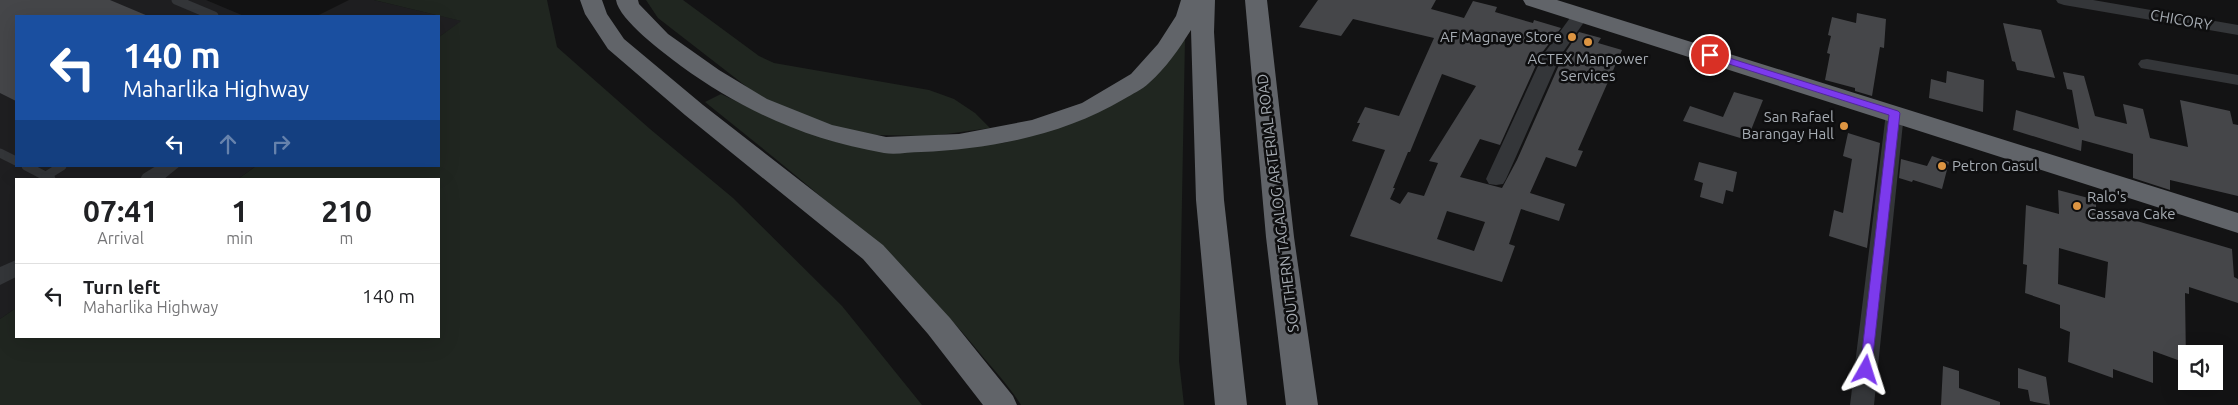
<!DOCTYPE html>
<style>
body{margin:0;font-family:Ubuntu,sans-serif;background:#f2f2f2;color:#202124;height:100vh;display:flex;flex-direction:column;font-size:19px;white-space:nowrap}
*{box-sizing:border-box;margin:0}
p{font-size:16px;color:#757577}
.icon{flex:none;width:28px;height:28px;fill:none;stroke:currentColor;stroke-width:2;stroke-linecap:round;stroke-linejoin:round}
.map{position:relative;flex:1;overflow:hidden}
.panel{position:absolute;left:15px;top:178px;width:425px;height:160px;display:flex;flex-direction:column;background:#fff;border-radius:0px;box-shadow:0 5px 20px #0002}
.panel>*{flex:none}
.hud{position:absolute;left:15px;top:15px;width:425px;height:152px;border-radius:0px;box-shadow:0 5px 20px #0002;background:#1a4fa0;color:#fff;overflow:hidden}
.buttons{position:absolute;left:2178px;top:345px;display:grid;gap:10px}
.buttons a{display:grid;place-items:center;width:45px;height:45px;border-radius:0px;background:#fff;box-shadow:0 5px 20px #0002;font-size:25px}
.pin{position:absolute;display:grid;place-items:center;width:42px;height:42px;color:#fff;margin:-21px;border:2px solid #fff;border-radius:50%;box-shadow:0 1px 5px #0007}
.me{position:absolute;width:55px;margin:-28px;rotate:6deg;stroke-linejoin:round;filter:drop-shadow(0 0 4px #0008)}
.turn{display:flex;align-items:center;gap:18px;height:105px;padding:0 25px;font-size:22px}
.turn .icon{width:65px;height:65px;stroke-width:2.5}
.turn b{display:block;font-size:35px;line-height:42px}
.lanes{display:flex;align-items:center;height:48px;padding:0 25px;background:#0003;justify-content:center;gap:25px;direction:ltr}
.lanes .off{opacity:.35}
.eta{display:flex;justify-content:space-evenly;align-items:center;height:85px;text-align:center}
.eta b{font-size:30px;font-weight:700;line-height:35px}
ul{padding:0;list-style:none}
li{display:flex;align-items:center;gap:15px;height:65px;padding:0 25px;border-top:1px solid #e0e0e0}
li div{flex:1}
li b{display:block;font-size:19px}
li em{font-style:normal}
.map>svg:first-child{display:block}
.built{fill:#1f1f21}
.green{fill:#202620}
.building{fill:#454649;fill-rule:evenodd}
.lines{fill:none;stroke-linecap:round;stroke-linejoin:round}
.lane{stroke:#343639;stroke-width:9}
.street{fill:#343639;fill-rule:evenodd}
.highway{fill:#616469;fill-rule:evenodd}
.route{fill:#7c3aed;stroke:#51269a}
.poi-dot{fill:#dd9542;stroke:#0e0e0f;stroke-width:2}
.labels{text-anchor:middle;stroke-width:5;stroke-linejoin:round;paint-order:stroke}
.street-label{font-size:15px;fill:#a6acb3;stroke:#0e0e0f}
.poi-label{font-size:15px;fill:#a6acb3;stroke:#0e0e0f;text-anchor:end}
</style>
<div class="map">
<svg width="2238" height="405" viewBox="0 0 2238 405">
<rect width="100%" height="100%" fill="#131314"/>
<g class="built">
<path d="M 0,0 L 206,0 L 244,16 L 16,16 L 16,166 L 256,166 L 238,179 L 16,179 L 16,308 L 0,319 Z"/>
<path d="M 349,0 L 374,0 L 462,21 L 439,37 L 439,16 L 317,16 Z"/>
</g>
<g class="green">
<path d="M 374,0 L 547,0 L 557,47 L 650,129 L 733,198 L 842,306 L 922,405 L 0,405 L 0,319 L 16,308 L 16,336 L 439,336 L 439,179 L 238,179 L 256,166 L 439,166 L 439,37 L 461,21 Z"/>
<path d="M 646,0 L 683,0 L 759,56 L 774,63 L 929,90 L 954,99 L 975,113 L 990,128 L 932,136 L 874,135 L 828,129 L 765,101 L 658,18 Z"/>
<path d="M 1185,38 L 1179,361 L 1184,405 L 1021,405 C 1008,384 989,365 974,346 C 896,253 799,178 705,102 L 721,94 L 784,124 L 839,143 L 910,148 L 1004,143 L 1083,119 Z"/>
</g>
<g class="building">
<path d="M 0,0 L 110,0 L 148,16 L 16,16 L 16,101 L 0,93 Z"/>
<path d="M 1318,0 L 1436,0 L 1431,9 L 1464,18 L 1473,1 L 1497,7 L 1495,12 L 1533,23 L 1534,20 L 1561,28 L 1541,54 L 1500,145 L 1480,139 L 1460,177 L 1502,188 L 1517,160 L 1563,56 L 1579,32 L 1601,38 L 1598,43 L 1622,50 L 1578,150 L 1583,151 L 1576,167 L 1546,157 L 1530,193 L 1565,204 L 1559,221 L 1521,209 L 1509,244 L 1515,246 L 1502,282 L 1350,236 L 1385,150 L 1352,141 L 1360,123 L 1357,123 L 1365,107 L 1399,116 L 1434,38 L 1353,19 L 1341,36 L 1299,27 ZM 1442,74 L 1476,86 L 1429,161 L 1438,163 L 1424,196 L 1408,192 L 1400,204 L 1390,199 L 1395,188 L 1393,188 L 1408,152 L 1410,152 ZM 1447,211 L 1485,222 L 1474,251 L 1437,239 Z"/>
<path d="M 1857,13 L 1886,19 L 1884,48 L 1880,47 L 1872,96 L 1855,91 L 1855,88 L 1825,80 L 1830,54 L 1827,53 L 1831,36 L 1828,35 L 1832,17 L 1856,23 Z"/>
<path d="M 2003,23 L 2041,30 L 2055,78 L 2017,70 L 2015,62 L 2012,61 Z"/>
<path d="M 1947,71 L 1984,80 L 1983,112 L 1929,98 L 1931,79 L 1946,83 Z"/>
<path d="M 2063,72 L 2084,76 L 2095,116 L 2127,124 L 2123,104 L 2143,109 L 2150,138 L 2188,147 L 2180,100 L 2230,111 L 2233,124 L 2238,125 L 2238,196 L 2170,180 L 2170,190 L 2133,178 L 2133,154 L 2082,140 L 2081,151 L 2013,130 L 2016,110 L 2079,129 L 2072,90 L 2067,89 Z"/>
<path d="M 1734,92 L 1763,100 L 1747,140 L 1683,121 L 1690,106 L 1723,117 Z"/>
<path d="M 1848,133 L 1880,143 L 1867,248 L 1829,236 L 1834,210 L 1843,213 L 1852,159 L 1843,156 Z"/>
<path d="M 1932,156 L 1949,162 L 1942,189 L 1913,180 L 1912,182 L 1899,178 L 1901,159 L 1927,166 Z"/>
<path d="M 1699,162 L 1737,172 L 1733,192 L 1726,190 L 1723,204 L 1700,197 L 1703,183 L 1694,180 Z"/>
<path d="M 2058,190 L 2096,200 L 2096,209 L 2232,249 L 2234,277 L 2238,279 L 2238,303 L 2189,287 L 2189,294 L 2185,293 L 2186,363 L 2153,351 L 2153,383 L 2113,369 L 2113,378 L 2068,362 L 2070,332 L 2060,328 L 2060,305 L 2025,293 L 2027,265 L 2023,264 L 2026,205 L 2059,214 ZM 2059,248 L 2108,262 L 2105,298 L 2058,284 Z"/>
<path d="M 1943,366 L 1959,371 L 1959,388 L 2000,402 L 2000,405 L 1941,405 Z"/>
<path d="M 2018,368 L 2046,377 L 2050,405 L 2030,401 L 2028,390 L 2018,388 Z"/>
</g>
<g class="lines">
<g class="lane">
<path d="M 176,0 L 214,16"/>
<path d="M 0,153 L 16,161"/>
<path d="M 26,166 L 51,179"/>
<path d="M 46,176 L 62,166"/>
</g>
<g class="street">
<path d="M 2056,0 L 2093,0 L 2238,25 L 2238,35 L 2064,5 L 2058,3 Z"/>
<path d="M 1581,10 L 1587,11 L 1589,15 L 1561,55 L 1506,179 L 1503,184 L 1496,185 L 1489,184 L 1486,179 L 1543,55 L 1575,11 Z"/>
<path d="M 2147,59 L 2238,75 L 2238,85 L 2141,68 L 2138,64 L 2141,60 Z"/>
<path d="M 1895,107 L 1901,109 L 1904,113 L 1874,405 L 1850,405 L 1886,113 L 1889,109 Z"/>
<path d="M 156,166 L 180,166 L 164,179 L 140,179 L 143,174 Z"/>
<path d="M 16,260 L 16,277 L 0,285 L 0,267 Z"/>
</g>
<g class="highway">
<path d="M 580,0 L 602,0 L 607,14 L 624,39 L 703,105 L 883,245 L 950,318 L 1013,396 L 1017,405 L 983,405 L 928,334 L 863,259 L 685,115 L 608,49 L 585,14 Z"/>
<path d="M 616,0 L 638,0 L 639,4 L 668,34 L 719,70 L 767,99 L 832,125 L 886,137 L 959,134 L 1032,120 L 1082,103 L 1131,74 L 1158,44 L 1176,16 L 1181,0 L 1215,0 L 1214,32 L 1224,200 L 1247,405 L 1215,405 L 1196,200 L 1191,30 C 1179,49 1166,68 1149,83 C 1142,90 1132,94 1124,99 C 1064,135 990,149 921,152 C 909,152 896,155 884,153 C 808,140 743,111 681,66 C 664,53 619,20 616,0 Z"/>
<path d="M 1245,0 L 1267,0 L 1294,237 L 1318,405 L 1286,405 L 1266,237 Z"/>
<path d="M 1523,0 L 1557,0 L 2238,213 L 2238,233 L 1526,5 Z"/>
</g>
</g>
<path class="route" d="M 1710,52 L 1898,111 L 1900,113 L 1871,373 L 1861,373 L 1860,370 L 1889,115 L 1707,57 L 1707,53 Z"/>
<g class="poi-dot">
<circle cx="1572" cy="37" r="5"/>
<circle cx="1588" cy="42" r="5"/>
<circle cx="1844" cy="126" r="5"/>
<circle cx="1942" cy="166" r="5"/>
<circle cx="2077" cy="206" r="5"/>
</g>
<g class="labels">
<g class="street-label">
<text transform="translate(2181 20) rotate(10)" y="5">CHICORY</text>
<text transform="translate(1278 203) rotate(-97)" y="5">SOUTHERN TAGALOG ARTERIAL ROAD</text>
</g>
<g class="poi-label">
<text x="1562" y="42">AF Magnaye Store</text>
<text x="1588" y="64" text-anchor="middle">ACTEX Manpower<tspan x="1588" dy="17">Services</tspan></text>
<text x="1834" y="122">San Rafael<tspan x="1834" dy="17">Barangay Hall</tspan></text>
<text x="1952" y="171" text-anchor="start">Petron Gasul</text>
<text x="2087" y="202" text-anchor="start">Ralo's<tspan x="2087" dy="17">Cassava Cake</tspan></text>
</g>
</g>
</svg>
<div class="buttons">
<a><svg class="icon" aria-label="sound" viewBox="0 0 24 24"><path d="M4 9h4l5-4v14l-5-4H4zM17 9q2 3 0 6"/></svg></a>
</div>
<div class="pin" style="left:1710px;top:55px;background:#d93025"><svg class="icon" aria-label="arrive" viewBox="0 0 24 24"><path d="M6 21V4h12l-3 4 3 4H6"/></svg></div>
<svg class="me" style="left:1866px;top:370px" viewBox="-20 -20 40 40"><path d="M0-17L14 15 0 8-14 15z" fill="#7c3aed" stroke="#fff" stroke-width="4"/></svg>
<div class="hud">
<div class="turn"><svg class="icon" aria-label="left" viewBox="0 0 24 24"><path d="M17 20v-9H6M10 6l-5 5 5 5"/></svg><div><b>140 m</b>Maharlika Highway</div></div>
<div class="lanes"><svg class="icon" aria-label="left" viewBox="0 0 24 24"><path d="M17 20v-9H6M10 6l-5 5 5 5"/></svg><svg class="icon off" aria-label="ahead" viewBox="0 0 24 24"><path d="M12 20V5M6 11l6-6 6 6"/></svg><svg class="icon off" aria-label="right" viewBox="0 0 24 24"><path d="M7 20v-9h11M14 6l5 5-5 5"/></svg></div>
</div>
<section class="panel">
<div class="eta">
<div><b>07:41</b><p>Arrival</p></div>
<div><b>1</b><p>min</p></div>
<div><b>210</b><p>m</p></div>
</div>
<ul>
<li><svg class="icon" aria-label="left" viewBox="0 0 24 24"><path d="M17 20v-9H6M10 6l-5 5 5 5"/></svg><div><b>Turn left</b><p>Maharlika Highway</p></div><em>140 m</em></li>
</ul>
</section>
</div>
